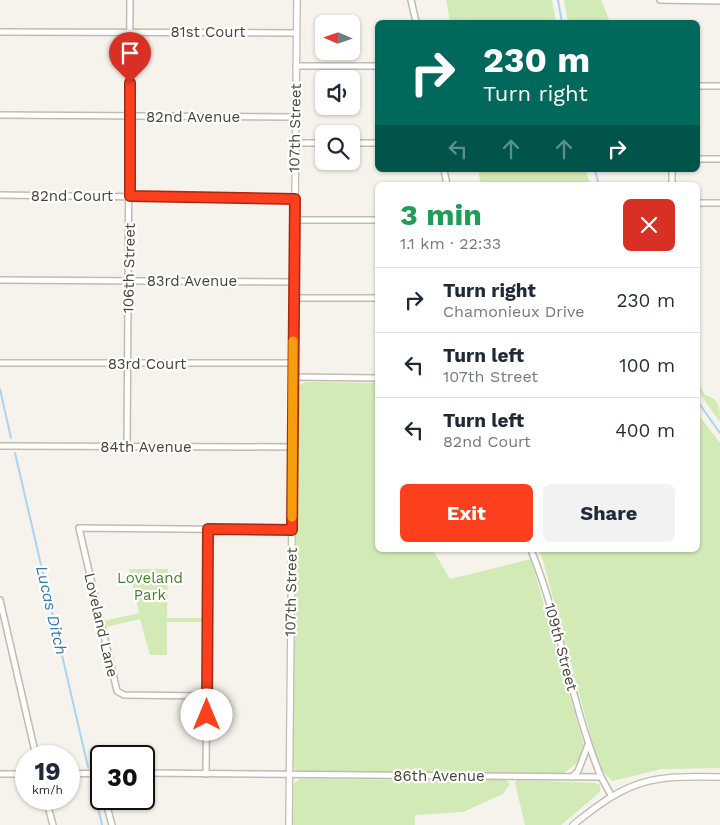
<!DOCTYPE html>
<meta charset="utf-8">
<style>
body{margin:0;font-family:"Work Sans",sans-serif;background:#f2f2f3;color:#1f2937;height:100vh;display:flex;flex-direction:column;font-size:19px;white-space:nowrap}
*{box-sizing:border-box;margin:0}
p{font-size:16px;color:#747a83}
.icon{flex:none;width:28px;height:28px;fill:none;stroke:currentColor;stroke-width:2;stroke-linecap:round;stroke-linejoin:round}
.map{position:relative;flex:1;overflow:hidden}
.panel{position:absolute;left:375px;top:182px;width:325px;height:370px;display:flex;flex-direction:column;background:#fff;border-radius:8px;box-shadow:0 1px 4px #0004}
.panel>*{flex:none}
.top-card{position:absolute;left:375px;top:20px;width:325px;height:152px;border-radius:8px;box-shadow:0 1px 4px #0004;background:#00695c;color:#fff;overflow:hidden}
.needle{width:32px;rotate:272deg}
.tools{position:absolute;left:315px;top:15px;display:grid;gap:10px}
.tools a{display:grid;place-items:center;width:45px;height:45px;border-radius:8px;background:#fff;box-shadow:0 1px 4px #0004;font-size:25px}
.speed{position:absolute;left:15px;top:745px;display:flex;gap:10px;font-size:25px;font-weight:700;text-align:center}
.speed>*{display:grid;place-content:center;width:65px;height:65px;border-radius:50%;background:#fff;box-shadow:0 1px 4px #0004;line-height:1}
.speed small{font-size:12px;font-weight:400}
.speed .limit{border:2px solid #111;border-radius:8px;background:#fff;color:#111}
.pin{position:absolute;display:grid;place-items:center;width:42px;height:42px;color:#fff;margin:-51px -21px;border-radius:50% 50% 50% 0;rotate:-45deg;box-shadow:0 0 5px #0007}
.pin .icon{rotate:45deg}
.me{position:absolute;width:55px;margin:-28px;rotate:0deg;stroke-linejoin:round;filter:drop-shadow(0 0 4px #0008)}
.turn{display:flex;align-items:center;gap:18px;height:105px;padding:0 25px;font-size:22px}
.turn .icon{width:65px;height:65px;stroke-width:2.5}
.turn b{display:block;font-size:35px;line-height:42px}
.lanes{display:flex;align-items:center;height:48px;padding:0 25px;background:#0003;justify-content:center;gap:25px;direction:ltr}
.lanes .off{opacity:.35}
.round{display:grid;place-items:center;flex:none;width:52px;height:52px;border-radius:8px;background:#f2f2f3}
.headline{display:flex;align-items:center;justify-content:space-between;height:85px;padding:0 25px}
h1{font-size:30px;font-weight:700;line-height:38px;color:#1e9e55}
.button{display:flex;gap:10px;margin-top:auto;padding:10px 25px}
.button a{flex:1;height:58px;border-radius:8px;background:#fc3f1d;color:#fff;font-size:20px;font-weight:700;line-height:58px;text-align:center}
.button a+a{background:#f2f2f3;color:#1f2937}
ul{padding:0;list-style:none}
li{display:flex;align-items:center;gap:15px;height:65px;padding:0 25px;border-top:1px solid #e0e1e3}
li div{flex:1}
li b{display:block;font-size:19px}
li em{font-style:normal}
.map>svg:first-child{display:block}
.green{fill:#d2eab5}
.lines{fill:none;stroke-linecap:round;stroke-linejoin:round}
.stream{stroke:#a9d4f2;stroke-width:2}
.minor-casing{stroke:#c2bbae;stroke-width:8}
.tertiary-casing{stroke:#c2bbae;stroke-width:8}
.minor{stroke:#fff;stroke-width:5}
.tertiary{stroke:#fff;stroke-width:5.5}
.route-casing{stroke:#a42913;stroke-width:12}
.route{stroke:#fc3f1d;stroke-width:9}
.slow{stroke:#f59e0b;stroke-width:9}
.labels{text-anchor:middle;stroke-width:4.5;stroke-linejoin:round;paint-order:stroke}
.street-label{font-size:15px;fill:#4b4439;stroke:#fff}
.park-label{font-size:15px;fill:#4a7f2a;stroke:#fff}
.water-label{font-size:16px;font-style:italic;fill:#2e7ab2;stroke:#fff}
</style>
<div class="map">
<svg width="720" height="825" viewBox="0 0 720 825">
<rect width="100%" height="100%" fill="#f6f3ec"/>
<g class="green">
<path d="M 446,0 L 552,0 L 556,22 L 450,22 Z"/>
<path d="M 564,0 L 601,0 L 610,22 L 568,22 Z"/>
<path d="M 478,170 L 586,170 L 590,185 L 481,185 Z"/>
<path d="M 306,382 L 377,383 L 378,550 L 433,550 L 450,579 L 531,559 L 584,746 L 577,763 L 564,773 L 299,773 L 293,767 L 298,386 Z"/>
<path d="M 698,382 L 705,395 C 720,399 720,408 720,422 L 698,391 Z"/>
<path d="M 698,414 L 720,443 L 720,768 L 662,769 L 612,781 L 599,767 L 542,557 L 538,550 L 698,550 Z"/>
<path d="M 129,569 L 168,569 L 167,618 L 204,618 L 204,622 L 167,622 L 167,655 L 150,655 L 140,619 L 106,627 L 104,621 L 139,613 Z"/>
<path d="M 300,779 L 506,780 L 510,784 L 503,794 L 463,812 L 415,815 L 415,825 L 293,825 L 294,784 Z"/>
<path d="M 517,780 L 595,783 L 600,785 L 600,792 L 561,825 L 525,825 L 515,783 Z"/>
</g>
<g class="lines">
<g class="stream">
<path d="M 558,0 L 562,22"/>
<path d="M 595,170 L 599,185"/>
<path d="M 0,389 L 11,438"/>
<path d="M 698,402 L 720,433"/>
<path d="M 15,453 L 88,767"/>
<path d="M 92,781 L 102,825"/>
</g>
<g class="minor-casing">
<g id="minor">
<path d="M 411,0 L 416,22"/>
<path d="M 660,0 L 720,1"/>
<path d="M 0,32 L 296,33"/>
<path d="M 296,66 L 378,66"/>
<path d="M 698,86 L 720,86"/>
<path d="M 0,115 L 295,117"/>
<path d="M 295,143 L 324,143"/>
<path d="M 351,143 L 378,143"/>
<path d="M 698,159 L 720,159"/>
<path d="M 444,170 L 447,185"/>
<path d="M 672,185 L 672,170"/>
<path d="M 0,195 L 295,199"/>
<path d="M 698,203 L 720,203"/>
<path d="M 294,220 L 378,220"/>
<path d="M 0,280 L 294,282"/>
<path d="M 294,298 L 378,298"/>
<path d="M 1,363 L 293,363"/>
<path d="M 293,377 L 378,378"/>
<path d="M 0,446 L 292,447"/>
<path d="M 127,447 L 130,0"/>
<path d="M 531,550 C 561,624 571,704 601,777"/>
<path d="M 0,600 L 36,756"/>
<path d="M 207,696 L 124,695 L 117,691 L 79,528 L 291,530"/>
<path d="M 99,773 L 101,782"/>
<path d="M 144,773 L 601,777 L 611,795"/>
<path d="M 0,774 L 26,774"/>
<path d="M 69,774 L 101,773"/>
<path d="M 206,774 L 208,529"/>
<path d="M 572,777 L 578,771 L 588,745"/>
<path d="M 46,799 L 53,825"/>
<path d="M 105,799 L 112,825"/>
</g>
</g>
<g class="tertiary-casing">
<g id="tertiary">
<path d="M 289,825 L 297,0"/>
<path d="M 573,825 C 628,780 649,775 720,777"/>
</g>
</g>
<use href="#minor" class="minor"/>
<use href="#tertiary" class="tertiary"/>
</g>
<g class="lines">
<g class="route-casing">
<path id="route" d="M 130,83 L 130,196 L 295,199 L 292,530 L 208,529 L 207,715"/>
</g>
<use href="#route" class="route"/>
<path class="slow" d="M 292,517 L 293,341"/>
</g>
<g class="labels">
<g class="street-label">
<text x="208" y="37">81st Court</text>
<text x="193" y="122">82nd Avenue</text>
<text transform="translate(295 128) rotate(-89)" y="5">107th Street</text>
<text x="72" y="201">82nd Court</text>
<text transform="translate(129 268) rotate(-89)" y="5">106th Street</text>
<text x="192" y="286">83rd Avenue</text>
<text x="147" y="369">83rd Court</text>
<text x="146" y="452">84th Avenue</text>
<text transform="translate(291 592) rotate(-89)" y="5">107th Street</text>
<text transform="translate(101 625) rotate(77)" y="5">Loveland Lane</text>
<text transform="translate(561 647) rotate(75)" y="5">109th Street</text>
<text x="439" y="781">86th Avenue</text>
</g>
<g class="park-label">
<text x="150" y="583">Loveland<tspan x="150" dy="17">Park</tspan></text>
</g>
<g class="water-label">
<text transform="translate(52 610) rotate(77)" y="6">Lucas Ditch</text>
</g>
</g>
</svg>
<div class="tools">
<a><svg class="needle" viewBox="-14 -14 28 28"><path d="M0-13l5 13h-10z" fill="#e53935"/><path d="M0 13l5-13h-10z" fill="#747a83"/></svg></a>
<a><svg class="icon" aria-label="sound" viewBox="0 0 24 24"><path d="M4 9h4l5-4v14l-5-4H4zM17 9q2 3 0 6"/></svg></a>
<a><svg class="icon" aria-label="search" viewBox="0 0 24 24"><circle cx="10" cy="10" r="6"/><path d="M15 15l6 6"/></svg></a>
</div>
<div class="speed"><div>19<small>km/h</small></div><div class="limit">30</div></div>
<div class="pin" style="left:130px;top:83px;background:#d93025"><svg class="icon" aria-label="arrive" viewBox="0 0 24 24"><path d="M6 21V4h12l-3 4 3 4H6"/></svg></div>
<svg class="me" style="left:207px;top:715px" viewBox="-20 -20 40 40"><circle r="19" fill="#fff"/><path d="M0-13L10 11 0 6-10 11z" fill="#fc3f1d"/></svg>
<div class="top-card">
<div class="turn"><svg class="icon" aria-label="right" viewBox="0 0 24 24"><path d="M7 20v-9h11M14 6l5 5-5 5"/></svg><div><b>230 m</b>Turn right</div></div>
<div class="lanes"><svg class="icon off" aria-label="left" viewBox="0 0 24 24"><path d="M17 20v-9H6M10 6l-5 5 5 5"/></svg><svg class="icon off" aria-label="ahead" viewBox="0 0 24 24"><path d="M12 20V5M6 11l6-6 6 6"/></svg><svg class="icon off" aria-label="ahead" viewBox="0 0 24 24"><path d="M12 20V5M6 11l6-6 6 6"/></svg><svg class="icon" aria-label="right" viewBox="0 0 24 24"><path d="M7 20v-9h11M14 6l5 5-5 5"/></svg></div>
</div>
<section class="panel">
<div class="headline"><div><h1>3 min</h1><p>1.1 km · 22:33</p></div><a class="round" style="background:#d93025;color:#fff"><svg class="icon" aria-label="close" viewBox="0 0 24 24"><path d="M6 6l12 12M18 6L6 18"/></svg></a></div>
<ul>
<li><svg class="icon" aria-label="right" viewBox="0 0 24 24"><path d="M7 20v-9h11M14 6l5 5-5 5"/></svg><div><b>Turn right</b><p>Chamonieux Drive</p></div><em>230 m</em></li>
<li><svg class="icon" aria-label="left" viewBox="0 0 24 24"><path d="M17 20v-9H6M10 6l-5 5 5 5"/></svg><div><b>Turn left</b><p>107th Street</p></div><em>100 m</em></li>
<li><svg class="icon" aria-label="left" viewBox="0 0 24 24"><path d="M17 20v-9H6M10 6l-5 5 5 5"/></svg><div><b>Turn left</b><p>82nd Court</p></div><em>400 m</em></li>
</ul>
<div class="button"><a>Exit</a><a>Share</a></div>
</section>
</div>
